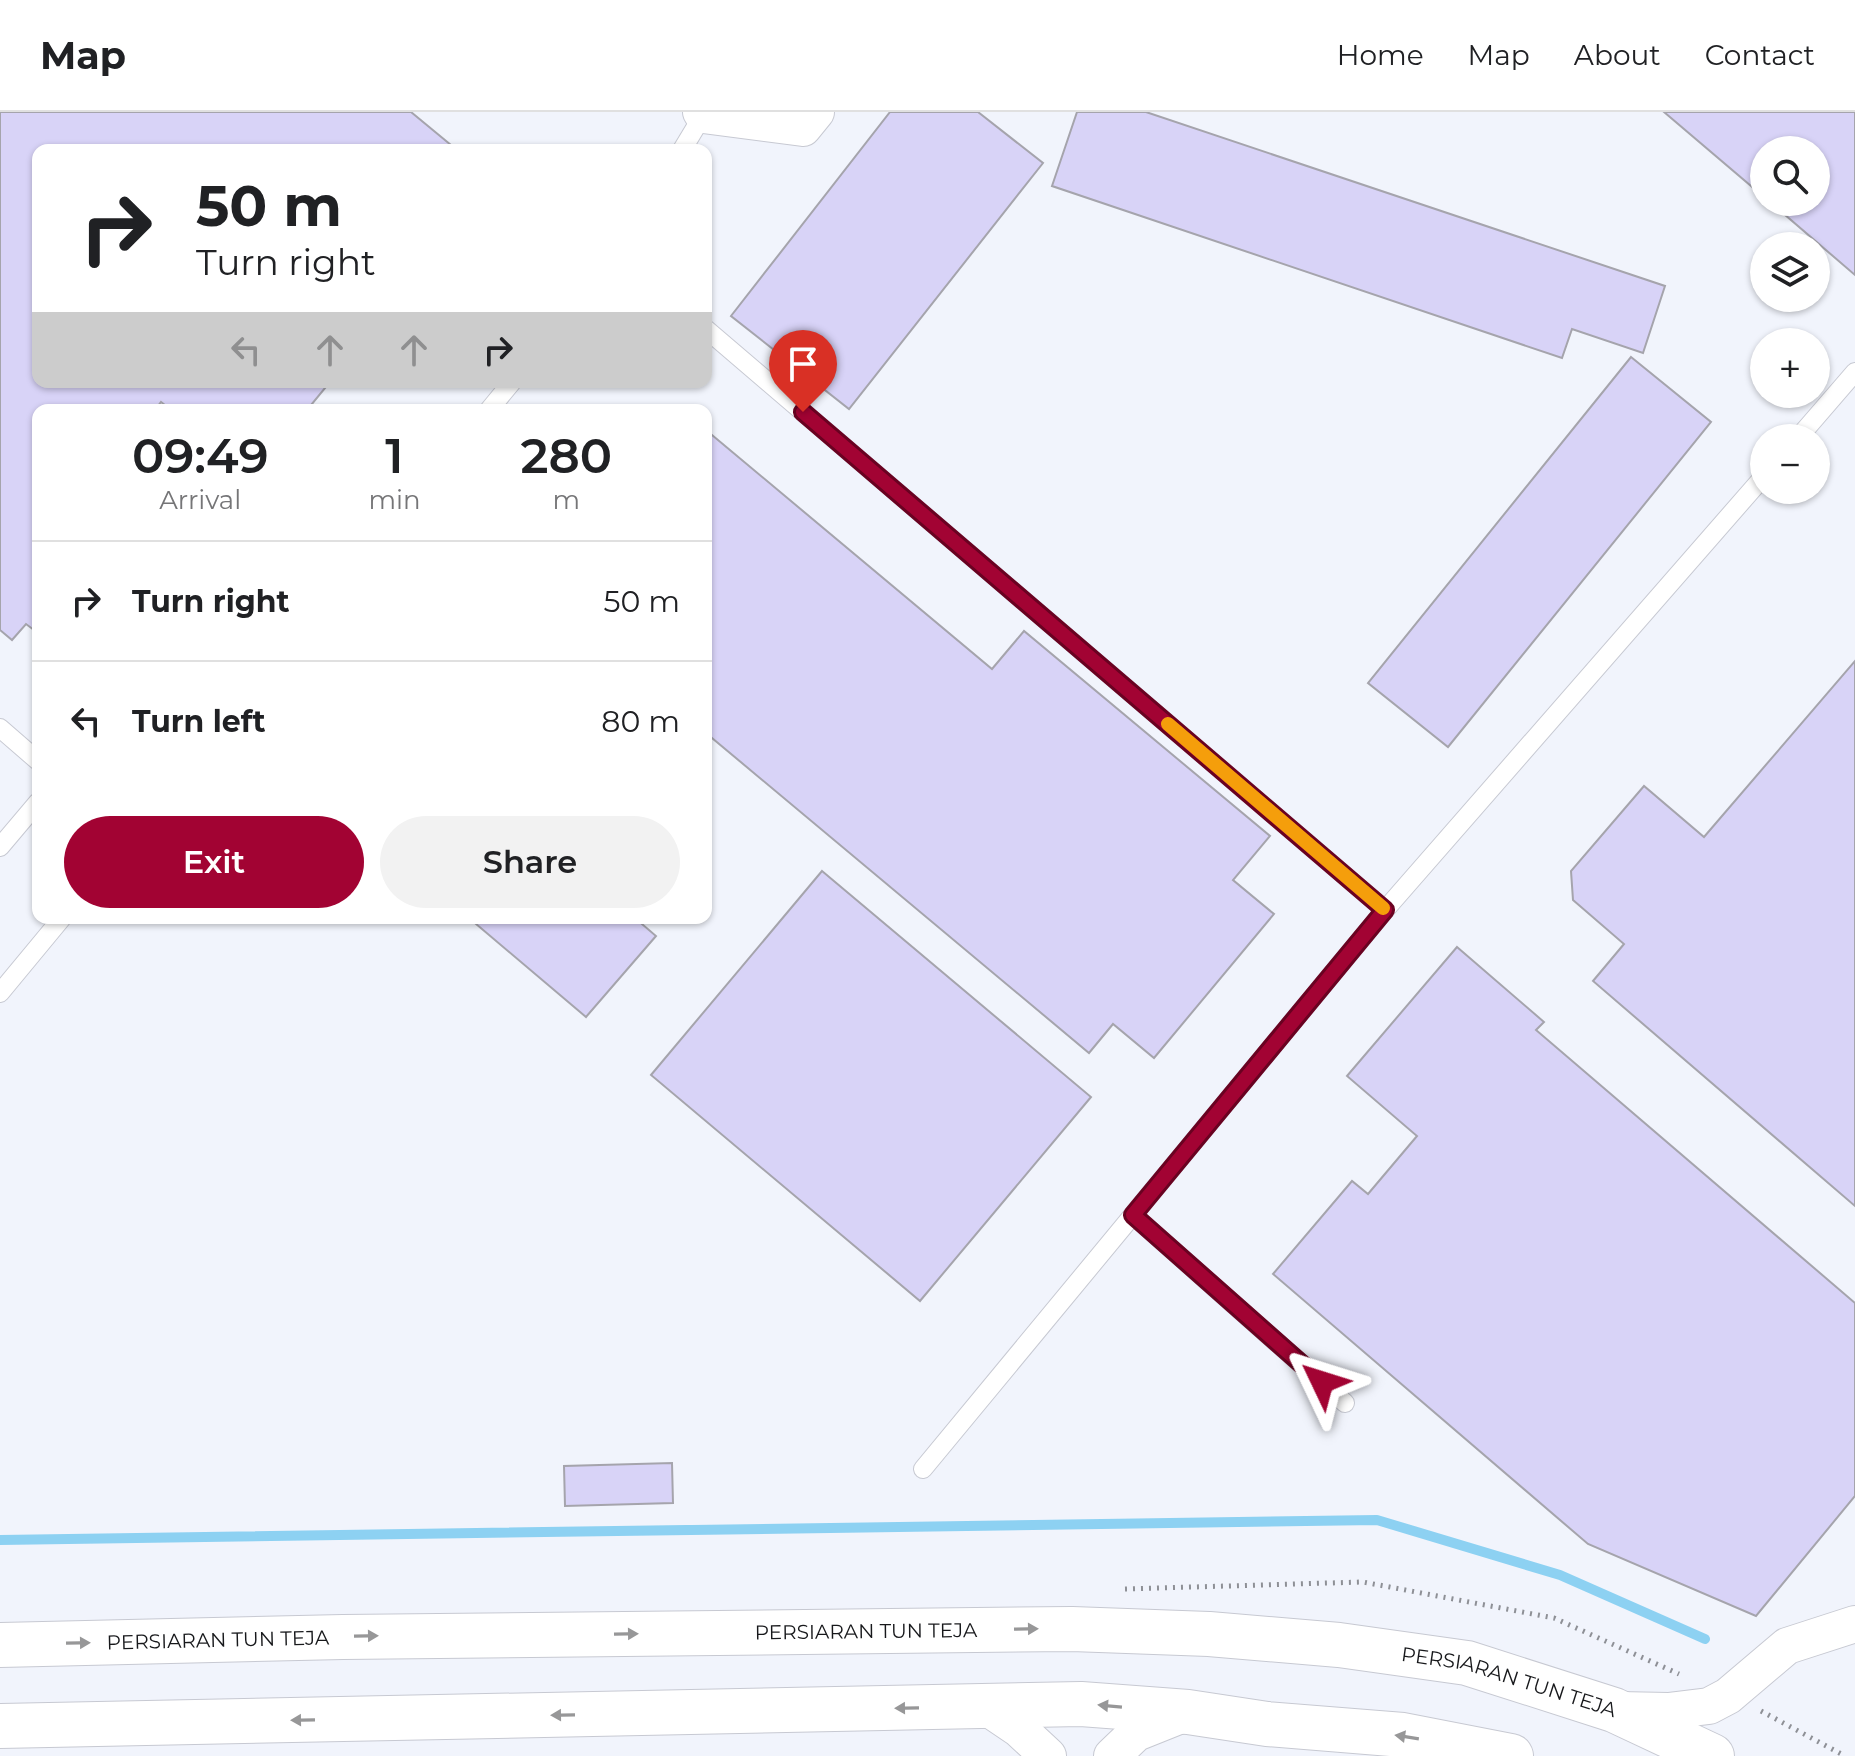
<!DOCTYPE html>
<meta charset="utf-8">
<style>
body{margin:0;font-family:Montserrat,sans-serif;background:#f2f2f2;color:#202124;height:100vh;display:flex;flex-direction:column;font-size:30px;white-space:nowrap}
*{box-sizing:border-box;margin:0}
p{font-size:26px;color:#757577}
.icon{flex:none;width:44px;height:44px;fill:none;stroke:currentColor;stroke-width:2;stroke-linecap:round;stroke-linejoin:round}
.map{position:relative;flex:1;overflow:hidden}
.panel{position:absolute;left:32px;top:292px;width:680px;height:520px;display:flex;flex-direction:column;background:#fff;border-radius:16px;box-shadow:0 2px 6px #0004}
.panel>*{flex:none}
.top-card{position:absolute;left:32px;top:32px;width:680px;height:244px;border-radius:16px;box-shadow:0 2px 6px #0004;background:#fff;color:#202124;overflow:hidden}
.fabs{position:absolute;left:1750px;top:24px;display:grid;gap:16px}
.fabs a{display:grid;place-items:center;width:80px;height:80px;border-radius:50%;background:#fff;box-shadow:0 2px 6px #0004;font-size:40px}
.pin{position:absolute;display:grid;place-items:center;width:68px;height:68px;color:#fff;margin:-82px -34px;border-radius:50% 50% 50% 0;rotate:-45deg;box-shadow:0 0 8px #0007}
.pin .icon{rotate:45deg}
.me{position:absolute;width:88px;margin:-44px;rotate:311deg;stroke-linejoin:round;filter:drop-shadow(0 0 6px #0008)}
.turn{display:flex;align-items:center;gap:28px;height:168px;padding:0 32px;font-size:36px}
.turn .icon{width:104px;height:104px;stroke-width:2.5}
.turn b{display:block;font-size:56px;line-height:68px}
.lanes{display:flex;align-items:center;height:76px;padding:0 32px;background:#0003;justify-content:center;gap:40px;direction:ltr}
.lanes .off{opacity:.35}
.eta{display:flex;justify-content:space-evenly;align-items:center;height:136px;text-align:center}
.eta b{font-size:48px;font-weight:600;line-height:56px}
.action{display:flex;gap:16px;margin-top:auto;padding:16px 32px}
.action a{flex:1;height:92px;border-radius:48px;background:#a20333;color:#fff;font-size:32px;font-weight:600;line-height:92px;text-align:center}
.action a+a{background:#f2f2f2;color:#202124}
ul{padding:0;list-style:none}
li{display:flex;align-items:center;gap:24px;height:120px;padding:0 32px;border-top:2px solid #e0e0e0}
li div{flex:1}
li b{display:block;font-size:30px}
li em{font-style:normal}
header{display:flex;align-items:center;gap:48px;box-sizing:border-box;height:112px;padding:0 40px;background:#fff;border-bottom:2px solid #e0e0e0}
header strong{font-size:38px}
nav{display:flex;gap:44px;margin-inline-start:auto;font-size:28px}
.map>svg:first-child{display:block}
.lines{fill:none;stroke-linecap:round;stroke-linejoin:round}
.stream{stroke:#8dd1f2;stroke-width:10}
.building{fill:#d8d3f7;stroke:#a5a4ac;stroke-width:2}
.service-casing{stroke:#c7c9d2;stroke-width:20}
.minor-casing{stroke:#c7c9d2;stroke-width:38}
.primary-casing{stroke:#c7c9d2;stroke-width:46}
.path{stroke:#8e9096;stroke-width:5;stroke-dasharray:2 6;stroke-linecap:butt}
.service{stroke:#fff;stroke-width:18}
.minor{stroke:#fff;stroke-width:36}
.primary{stroke:#fff;stroke-width:44}
.oneway{fill:#979798}
.route-casing{stroke:#690221;stroke-width:20}
.route{stroke:#a20333;stroke-width:14}
.slow{stroke:#f59e0b;stroke-width:14}
.labels{text-anchor:middle;stroke-width:6;stroke-linejoin:round;paint-order:stroke}
.street-label{font-size:20px;fill:#17181b;stroke:#fff}
</style>
<header>
<strong>Map</strong>
<nav><a>Home</a><a>Map</a><a>About</a><a>Contact</a></nav>
</header>
<div class="map">
<svg width="1855" height="1644" viewBox="0 0 1855 1644">
<rect width="100%" height="100%" fill="#f1f4fc"/>
<g class="lines">
<path class="stream" d="M 0,1428 L 1377,1408 L 1560,1463 L 1705,1527"/>
</g>
<g class="building">
<path d="M 0,0 L 411,0 L 457,38 L 38,38 L 38,270 L 330,270 L 307,298 L 171,298 L 161,290 L 155,298 L 38,298 L 38,521 L 26,512 L 12,528 L 0,518 Z"/>
<path d="M 890,0 L 978,0 L 1043,51 L 849,297 L 731,204 Z"/>
<path d="M 1077,0 L 1146,0 L 1665,174 L 1643,241 L 1572,217 L 1562,246 L 1052,74 Z"/>
<path d="M 1664,0 L 1855,0 L 1855,163 L 1770,90 L 1816,90 L 1816,38 L 1764,38 L 1764,85 Z"/>
<path d="M 1631,245 L 1711,310 L 1448,635 L 1368,571 Z"/>
<path d="M 706,318 L 992,557 L 1024,519 L 1270,724 L 1233,768 L 1274,802 L 1154,946 L 1113,912 L 1089,941 L 706,621 Z"/>
<path d="M 1855,549 L 1855,1094 L 1593,869 L 1624,832 L 1573,788 L 1571,759 L 1644,674 L 1704,725 Z"/>
<path d="M 822,759 L 1091,985 L 920,1189 L 651,963 Z"/>
<path d="M 469,806 L 635,806 L 656,824 L 586,905 Z"/>
<path d="M 1457,835 L 1544,910 L 1536,918 L 1855,1191 L 1855,1384 L 1756,1504 L 1588,1432 L 1273,1162 L 1352,1069 L 1368,1082 L 1417,1024 L 1347,964 Z"/>
<path d="M 672,1351 L 673,1391 L 565,1394 L 564,1354 Z"/>
</g>
<g class="lines">
<g class="service-casing">
<g id="service">
<path d="M 682,38 L 703,3"/>
<path d="M 706,217 L 1385,798"/>
<path d="M 489,298 L 512,270"/>
<path d="M 1798,326 L 1855,260"/>
<path d="M 0,616 L 38,649"/>
<path d="M 0,735 L 38,690"/>
<path d="M 0,881 L 62,806"/>
<path d="M 1133,1103 L 1345,1291"/>
<path d="M 923,1357 L 1385,798 L 1764,364"/>
</g>
</g>
<g class="minor-casing">
<g id="minor">
<path d="M 701,0 L 703,3 L 803,16 L 816,0"/>
<path d="M 985,1594 L 1019,1617 L 1048,1644"/>
<path d="M 1619,1598 L 1668,1599 L 1709,1594 L 1728,1584 L 1787,1534 L 1855,1512"/>
<path d="M 1112,1644 L 1136,1621 L 1186,1601"/>
</g>
</g>
<g class="primary-casing">
<g id="primary">
<path id="s1" d="M 0,1533 L 343,1525 L 1072,1517 L 1209,1522 L 1339,1533 L 1467,1551 L 1614,1598 L 1712,1644"/>
<path d="M 0,1614 L 1081,1592 L 1188,1600 L 1267,1612 L 1403,1623 L 1511,1644"/>
</g>
</g>
<g class="path">
<path d="M 1125,1477 L 1363,1470 L 1554,1506 L 1679,1562"/>
<path d="M 1761,1599 L 1845,1644"/>
</g>
<use href="#service" class="service"/>
<use href="#minor" class="minor"/>
<use href="#primary" class="primary"/>
</g>
<defs><path id="oneway-solid" d="M-6-.8H1V-3.2L6.5 0L1 3.2V.8H-6Z" transform="scale(2)"/></defs>
<g class="oneway">
<use href="#oneway-solid" transform="translate(1026 1517) rotate(-1)"/>
<use href="#oneway-solid" transform="translate(626 1522) rotate(-1)"/>
<use href="#oneway-solid" transform="translate(366 1524) rotate(-1)"/>
<use href="#oneway-solid" transform="translate(78 1531) rotate(-1)"/>
<use href="#oneway-solid" transform="translate(1110 1594) rotate(-175)"/>
<use href="#oneway-solid" transform="translate(907 1596) rotate(179)"/>
<use href="#oneway-solid" transform="translate(563 1603) rotate(179)"/>
<use href="#oneway-solid" transform="translate(303 1608) rotate(179)"/>
<use href="#oneway-solid" transform="translate(1407 1625) rotate(-171)"/>
</g>
<g class="lines">
<g class="route-casing">
<path id="route" d="M 803,300 L 1385,798 L 1133,1103 L 1322,1270"/>
</g>
<use href="#route" class="route"/>
<path class="slow" d="M 1168,612 L 1383,796"/>
</g>
<g class="labels">
<g class="street-label">
<text dy="7" stroke="none"><textPath href="#s1" startOffset="866">PERSIARAN TUN TEJA</textPath></text>
<text dy="7" stroke="none"><textPath href="#s1" startOffset="218">PERSIARAN TUN TEJA</textPath></text>
<text dy="7" stroke="none"><textPath href="#s1" startOffset="1514">PERSIARAN TUN TEJA</textPath></text>
</g>
</g>
</svg>
<div class="fabs">
<a><svg class="icon" aria-label="search" viewBox="0 0 24 24"><circle cx="10" cy="10" r="6"/><path d="M15 15l6 6"/></svg></a>
<a><svg class="icon" aria-label="layers" viewBox="0 0 24 24"><path d="M12 4l9 5-9 5-9-5zM3 14l9 5 9-5"/></svg></a>
<a>+</a>
<a>−</a>
</div>
<div class="pin" style="left:803px;top:300px;background:#d93025"><svg class="icon" aria-label="arrive" viewBox="0 0 24 24"><path d="M6 21V4h12l-3 4 3 4H6"/></svg></div>
<svg class="me" style="left:1322px;top:1270px" viewBox="-20 -20 40 40"><path d="M0-17L14 15 0 8-14 15z" fill="#a20333" stroke="#fff" stroke-width="4"/></svg>
<div class="top-card">
<div class="turn"><svg class="icon" aria-label="right" viewBox="0 0 24 24"><path d="M7 20v-9h11M14 6l5 5-5 5"/></svg><div><b>50 m</b>Turn right</div></div>
<div class="lanes"><svg class="icon off" aria-label="left" viewBox="0 0 24 24"><path d="M17 20v-9H6M10 6l-5 5 5 5"/></svg><svg class="icon off" aria-label="ahead" viewBox="0 0 24 24"><path d="M12 20V5M6 11l6-6 6 6"/></svg><svg class="icon off" aria-label="ahead" viewBox="0 0 24 24"><path d="M12 20V5M6 11l6-6 6 6"/></svg><svg class="icon" aria-label="right" viewBox="0 0 24 24"><path d="M7 20v-9h11M14 6l5 5-5 5"/></svg></div>
</div>
<section class="panel">
<div class="eta">
<div><b>09:49</b><p>Arrival</p></div>
<div><b>1</b><p>min</p></div>
<div><b>280</b><p>m</p></div>
</div>
<ul>
<li><svg class="icon" aria-label="right" viewBox="0 0 24 24"><path d="M7 20v-9h11M14 6l5 5-5 5"/></svg><div><b>Turn right</b></div><em>50 m</em></li>
<li><svg class="icon" aria-label="left" viewBox="0 0 24 24"><path d="M17 20v-9H6M10 6l-5 5 5 5"/></svg><div><b>Turn left</b></div><em>80 m</em></li>
</ul>
<div class="action"><a>Exit</a><a>Share</a></div>
</section>
</div>
